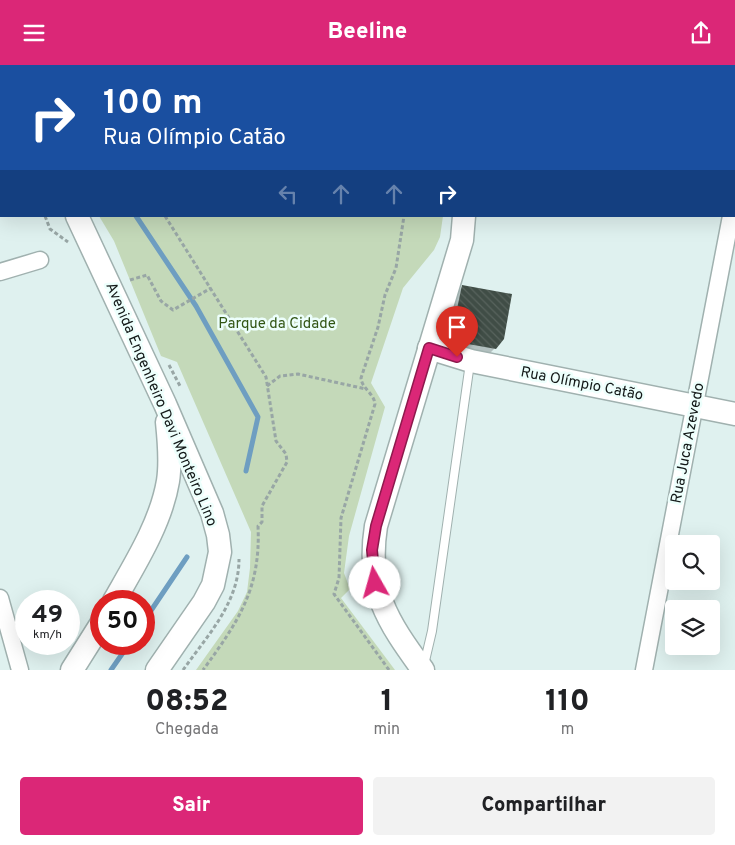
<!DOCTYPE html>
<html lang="pt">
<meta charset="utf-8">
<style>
body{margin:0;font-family:Overpass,sans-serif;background:#f2f2f2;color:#202124;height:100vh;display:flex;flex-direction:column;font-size:19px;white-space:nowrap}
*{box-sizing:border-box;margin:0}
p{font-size:16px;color:#757577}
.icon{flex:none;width:28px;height:28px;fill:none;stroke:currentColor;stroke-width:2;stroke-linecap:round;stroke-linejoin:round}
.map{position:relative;height:605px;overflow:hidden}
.side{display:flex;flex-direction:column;background:#fff;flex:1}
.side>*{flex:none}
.guide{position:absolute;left:0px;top:0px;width:735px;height:152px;box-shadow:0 5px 20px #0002;background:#1a4fa0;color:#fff;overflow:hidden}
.fabs{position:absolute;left:665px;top:470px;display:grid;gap:10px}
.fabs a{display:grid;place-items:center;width:55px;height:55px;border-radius:5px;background:#fff;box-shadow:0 5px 20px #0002;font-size:25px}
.speed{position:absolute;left:15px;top:525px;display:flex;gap:10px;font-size:25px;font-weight:700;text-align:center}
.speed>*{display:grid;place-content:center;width:65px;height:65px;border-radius:50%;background:#fff;box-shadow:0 5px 20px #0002;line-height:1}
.speed small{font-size:12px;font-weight:400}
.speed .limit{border:8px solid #d22;background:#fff;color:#111}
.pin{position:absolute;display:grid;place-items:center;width:42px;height:42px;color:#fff;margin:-51px -21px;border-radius:50% 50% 50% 0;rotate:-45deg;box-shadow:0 0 5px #0007}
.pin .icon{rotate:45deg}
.me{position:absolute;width:55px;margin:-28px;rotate:353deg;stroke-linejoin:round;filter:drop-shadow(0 0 4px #0008)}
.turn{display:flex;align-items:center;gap:18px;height:105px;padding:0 20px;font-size:22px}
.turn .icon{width:65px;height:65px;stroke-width:2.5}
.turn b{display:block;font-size:35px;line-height:42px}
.lanes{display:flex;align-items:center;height:48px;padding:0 20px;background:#0003;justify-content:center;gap:25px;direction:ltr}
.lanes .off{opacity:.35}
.eta{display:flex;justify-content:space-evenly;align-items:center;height:85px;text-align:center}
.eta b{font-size:30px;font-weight:800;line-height:35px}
.button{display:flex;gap:10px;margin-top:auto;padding:10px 20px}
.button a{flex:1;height:58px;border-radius:5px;background:#db2777;color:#fff;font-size:20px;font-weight:800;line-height:58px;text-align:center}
.button a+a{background:#f2f2f2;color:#202124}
header{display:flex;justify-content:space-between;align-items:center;height:65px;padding:0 20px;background:#db2777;color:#fff;font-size:22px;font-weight:800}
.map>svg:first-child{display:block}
.park{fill:#c4d9b9}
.shadow{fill:#0003}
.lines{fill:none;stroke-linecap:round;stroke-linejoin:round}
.stream{stroke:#6e9ec1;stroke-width:5}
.building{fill:url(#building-back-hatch)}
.lane-casing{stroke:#a0b1af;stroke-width:10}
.street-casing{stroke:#a0b1af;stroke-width:19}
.secondary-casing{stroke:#a0b1af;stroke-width:25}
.path{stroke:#98a6a5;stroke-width:3;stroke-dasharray:4 2.5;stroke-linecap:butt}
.lane{stroke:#fff;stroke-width:8}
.street{stroke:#fff;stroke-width:16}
.secondary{stroke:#fff;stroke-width:22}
.route-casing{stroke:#8e194d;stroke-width:12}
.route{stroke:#db2777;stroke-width:9}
.labels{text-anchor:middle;stroke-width:5;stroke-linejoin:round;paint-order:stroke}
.park-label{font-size:15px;fill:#325614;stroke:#edfffc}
.street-label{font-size:15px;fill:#131918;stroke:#edfffc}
</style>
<header><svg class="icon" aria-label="menu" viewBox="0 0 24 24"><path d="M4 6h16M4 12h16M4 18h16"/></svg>Beeline<svg class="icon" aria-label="share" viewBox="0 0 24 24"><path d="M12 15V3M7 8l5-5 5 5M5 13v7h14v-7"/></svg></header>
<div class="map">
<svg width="735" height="605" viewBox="0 0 735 605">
<defs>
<pattern id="building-back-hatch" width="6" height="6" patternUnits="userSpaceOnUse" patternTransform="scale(1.25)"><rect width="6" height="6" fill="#404d46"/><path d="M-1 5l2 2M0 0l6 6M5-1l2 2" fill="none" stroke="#58635d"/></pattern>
</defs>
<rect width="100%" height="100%" fill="#dff1ef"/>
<path class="park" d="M 99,151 L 443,151 L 440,172 L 434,185 L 403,223 L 371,318 L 385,342 L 349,471 L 344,508 L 350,524 L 341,533 L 395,605 L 196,605 L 238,546 L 247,527 L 250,503 L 251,467 L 177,297 L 161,291 L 114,176 Z"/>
<path class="shadow" d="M 463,221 L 495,283 L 486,292 L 460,288 L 461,279 L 444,276 L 454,230 Z"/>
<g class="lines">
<g class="stream">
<path d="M 136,151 L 196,241 L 258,352 L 246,406"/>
<path d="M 144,556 L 187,492"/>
<path d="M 111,605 L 129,579"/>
</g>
</g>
<path class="building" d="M 462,220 L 512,229 L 504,274 L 496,284 L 468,279 L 469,271 L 452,268 Z"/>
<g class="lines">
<g class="lane-casing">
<path id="lane" d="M 424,600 L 432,566 L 470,298"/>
</g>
<g class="street-casing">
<g id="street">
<path d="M 734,136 L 735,130"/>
<path d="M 0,207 L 40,195"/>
<path d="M 0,533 L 20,605"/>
<path d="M 644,605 L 731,151"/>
</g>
</g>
<g class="secondary-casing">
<g id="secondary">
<path d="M 277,0 L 283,1"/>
<path d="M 33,1 L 35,0"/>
<path d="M 0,3 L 1,4"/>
<path d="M 0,24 L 1,26"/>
<path d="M 734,70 L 735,71"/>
<path d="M 77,151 L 165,339 L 212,448 L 218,470 L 220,487 L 213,520 L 204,537 L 157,605"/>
<path d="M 429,283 L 471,296 L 735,349"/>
<path d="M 114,536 C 135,499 161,458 168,416 C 171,397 169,376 167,357"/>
<path d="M 72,605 L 101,559"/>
<path d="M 423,605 C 387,556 366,524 376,461 L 462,175 L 464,151"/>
</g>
</g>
<g class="path">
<path d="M 168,0 L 174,1"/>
<path d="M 81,1 L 81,0"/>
<path d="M 0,56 L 1,58"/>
<path d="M 45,151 L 50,164 L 68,177"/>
<path d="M 165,151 L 266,312 L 276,376 L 286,389 L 287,397 L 262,441 L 262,457 L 258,461 C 261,524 238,557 203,605"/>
<path d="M 130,215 L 147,210 L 161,236 L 173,245 L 211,223"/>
<path d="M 169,300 L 180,321"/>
<path d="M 267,321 L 280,311 L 298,309 L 366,324"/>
<path d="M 183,605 C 207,571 239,538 239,494"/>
<path d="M 389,605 L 334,529 L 339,513 L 341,453 L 375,339 C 374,328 362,324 361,313 L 378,262 L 385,230 L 396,203 L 404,151"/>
</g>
<use href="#lane" class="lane"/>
<use href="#street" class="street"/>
<use href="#secondary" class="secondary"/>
</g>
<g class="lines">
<g class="route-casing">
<path id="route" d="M 375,518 L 372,485 L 376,461 L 429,283 L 457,292"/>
</g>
<use href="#route" class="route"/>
</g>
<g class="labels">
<g class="park-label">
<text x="277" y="263">Parque da Cidade</text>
</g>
<g class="street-label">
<text transform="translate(582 318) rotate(11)" y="5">Rua Olímpio Catão</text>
<text transform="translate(162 339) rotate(67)" y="5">Avenida Engenheiro Davi Monteiro Lino</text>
<text transform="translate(687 378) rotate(-79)" y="5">Rua Juca Azevedo</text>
</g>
</g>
</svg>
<div class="fabs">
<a><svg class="icon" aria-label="search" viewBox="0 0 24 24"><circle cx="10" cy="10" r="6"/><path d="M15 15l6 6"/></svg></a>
<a><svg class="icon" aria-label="layers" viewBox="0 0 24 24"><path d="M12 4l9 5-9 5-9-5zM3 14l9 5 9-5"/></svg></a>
</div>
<div class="speed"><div>49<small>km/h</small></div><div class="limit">50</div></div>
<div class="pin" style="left:457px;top:292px;background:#d93025"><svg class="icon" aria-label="arrive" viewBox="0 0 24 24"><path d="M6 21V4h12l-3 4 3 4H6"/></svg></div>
<svg class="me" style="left:375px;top:518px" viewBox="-20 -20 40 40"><circle r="19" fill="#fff"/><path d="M0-13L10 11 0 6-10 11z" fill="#db2777"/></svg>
<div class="guide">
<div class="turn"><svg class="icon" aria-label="right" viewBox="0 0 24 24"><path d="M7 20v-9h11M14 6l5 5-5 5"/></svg><div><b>100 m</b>Rua Olímpio Catão</div></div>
<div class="lanes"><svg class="icon off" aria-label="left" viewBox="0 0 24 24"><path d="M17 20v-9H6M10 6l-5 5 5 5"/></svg><svg class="icon off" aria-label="ahead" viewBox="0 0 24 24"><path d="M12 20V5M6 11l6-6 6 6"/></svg><svg class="icon off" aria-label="ahead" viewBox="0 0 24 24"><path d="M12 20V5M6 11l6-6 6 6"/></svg><svg class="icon" aria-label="right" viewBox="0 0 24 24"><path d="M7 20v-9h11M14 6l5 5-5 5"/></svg></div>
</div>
</div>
<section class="side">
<div class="eta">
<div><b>08:52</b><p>Chegada</p></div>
<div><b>1</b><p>min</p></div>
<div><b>110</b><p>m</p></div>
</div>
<div class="button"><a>Sair</a><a>Compartilhar</a></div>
</section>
